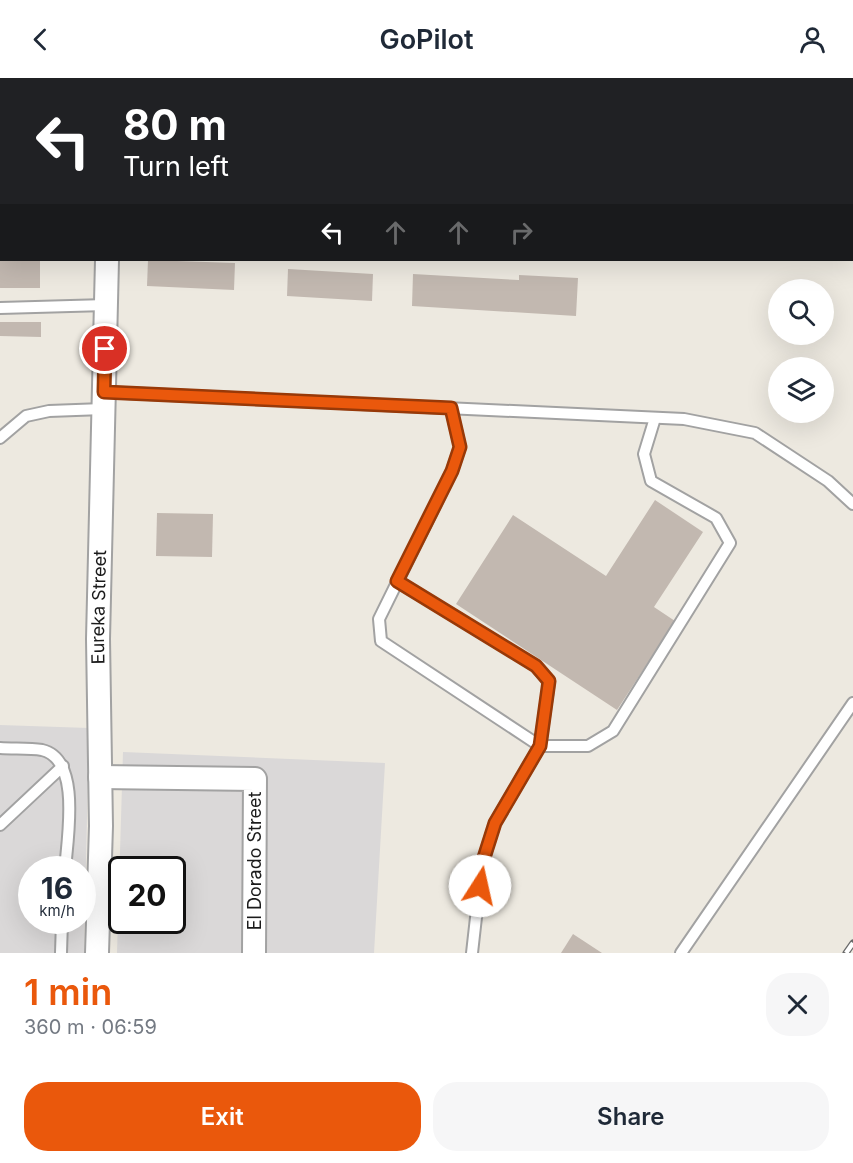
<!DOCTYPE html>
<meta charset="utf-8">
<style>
body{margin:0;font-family:Inter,sans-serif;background:#f6f6f7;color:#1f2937;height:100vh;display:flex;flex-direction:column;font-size:22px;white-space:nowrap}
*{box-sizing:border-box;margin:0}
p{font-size:20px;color:#747a83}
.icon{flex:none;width:33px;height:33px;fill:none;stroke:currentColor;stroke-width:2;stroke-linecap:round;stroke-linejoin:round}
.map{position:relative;height:875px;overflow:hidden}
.panel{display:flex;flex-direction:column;background:#fff;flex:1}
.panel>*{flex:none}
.banner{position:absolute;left:0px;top:0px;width:854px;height:183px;box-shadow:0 6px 24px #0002;background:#202124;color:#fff;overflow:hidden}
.controls{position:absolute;left:768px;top:201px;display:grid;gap:12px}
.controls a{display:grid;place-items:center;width:66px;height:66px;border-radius:50%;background:#fff;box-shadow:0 6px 24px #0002;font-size:30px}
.speed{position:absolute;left:18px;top:778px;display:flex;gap:12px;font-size:30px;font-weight:700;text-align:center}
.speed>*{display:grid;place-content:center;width:78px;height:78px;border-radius:50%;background:#fff;box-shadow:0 6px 24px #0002;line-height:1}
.speed small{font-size:15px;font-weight:400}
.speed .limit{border:3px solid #111;border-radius:9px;background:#fff;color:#111}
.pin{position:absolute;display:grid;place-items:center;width:51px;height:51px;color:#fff;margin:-26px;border:3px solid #fff;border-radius:50%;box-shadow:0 2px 6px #0007}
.me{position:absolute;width:66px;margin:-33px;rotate:10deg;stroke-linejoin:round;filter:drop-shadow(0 0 4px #0008)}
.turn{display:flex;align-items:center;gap:21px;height:126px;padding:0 24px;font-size:27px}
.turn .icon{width:78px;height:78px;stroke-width:2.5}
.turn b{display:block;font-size:42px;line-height:51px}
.lanes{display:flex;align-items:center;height:57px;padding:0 24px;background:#0003;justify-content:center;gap:30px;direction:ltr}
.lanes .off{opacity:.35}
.round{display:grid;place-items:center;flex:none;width:63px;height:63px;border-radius:24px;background:#f6f6f7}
.summary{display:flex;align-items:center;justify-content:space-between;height:102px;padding:0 24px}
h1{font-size:36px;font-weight:600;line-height:45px;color:#ea580c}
.action{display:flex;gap:12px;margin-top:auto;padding:12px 24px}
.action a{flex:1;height:69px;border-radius:24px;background:#ea580c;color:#fff;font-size:24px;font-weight:600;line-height:69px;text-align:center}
.action a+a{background:#f6f6f7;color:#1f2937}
header{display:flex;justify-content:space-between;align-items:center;height:78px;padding:0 24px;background:#fff;font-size:27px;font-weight:600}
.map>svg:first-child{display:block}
.residential{fill:#dad8d8;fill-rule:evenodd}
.building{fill:#c2b8b0}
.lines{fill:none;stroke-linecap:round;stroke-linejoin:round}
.lane-casing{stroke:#a2a2a2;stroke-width:14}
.street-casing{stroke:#a2a2a2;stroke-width:26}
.lane{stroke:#fff;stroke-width:10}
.street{stroke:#fff;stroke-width:22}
.rail-casing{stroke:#696969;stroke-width:7}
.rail{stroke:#fff;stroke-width:4.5;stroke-dasharray:14;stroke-linecap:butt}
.route-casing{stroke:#983908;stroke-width:15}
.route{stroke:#ea580c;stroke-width:10}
.labels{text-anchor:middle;stroke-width:4.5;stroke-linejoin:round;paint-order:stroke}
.street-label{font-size:18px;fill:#1b1b1b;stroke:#fff}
</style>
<header><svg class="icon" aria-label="back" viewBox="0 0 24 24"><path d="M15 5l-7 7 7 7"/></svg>GoPilot<svg class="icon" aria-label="person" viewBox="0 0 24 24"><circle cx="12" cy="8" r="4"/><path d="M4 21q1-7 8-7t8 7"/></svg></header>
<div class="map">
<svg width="853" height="875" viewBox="0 0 853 875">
<rect width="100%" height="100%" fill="#ede9e0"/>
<g class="residential">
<path d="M 0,647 L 89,650 L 84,875 L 0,875 ZM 32,792 L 82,792 L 82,843 L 32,843 Z"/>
<path d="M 123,674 L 385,685 L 374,875 L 117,875 ZM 122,792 L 172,792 L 172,843 L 122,843 Z"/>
</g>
<g class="building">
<rect x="0" y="182" width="40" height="28"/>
<path d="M 148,182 L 235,185 L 234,212 L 147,208 Z"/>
<path d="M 288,191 L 373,196 L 372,223 L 287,218 Z"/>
<path d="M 413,196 L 519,202 L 519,197 L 578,200 L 576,238 L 412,228 Z"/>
<path d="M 0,244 L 41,244 L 41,259 L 0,258 Z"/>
<path d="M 655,422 L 703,454 L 654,529 L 675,543 L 617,632 L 456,526 L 513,437 L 606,498 Z"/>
<path d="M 157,435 L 213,436 L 212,479 L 156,478 Z"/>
<path d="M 573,856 L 602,875 L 561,875 Z"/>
</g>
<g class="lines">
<g class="lane-casing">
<g id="lane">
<path d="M 303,0 L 303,2"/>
<path d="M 455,2 L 455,0"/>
<path d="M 603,2 L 603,0"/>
<path d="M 661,2 L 661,0"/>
<path d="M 0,61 L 2,61"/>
<path d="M 0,230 L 106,227"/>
<path d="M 103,314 L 684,341 L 755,355 L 828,403 L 853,426"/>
<path d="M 0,360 L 26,338 L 49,333 L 103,331"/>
<path d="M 397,503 L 536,588 L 549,604 L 540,668 L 381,563 L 379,541 L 452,393 L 460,369 L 451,330"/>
<path d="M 0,670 C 13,671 29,670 42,672 C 82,681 67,762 65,792"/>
<path d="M 0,747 L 63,688"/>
<path d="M 61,875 L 62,843"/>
<path d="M 472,875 L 482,786 L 495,745 L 540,668 L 588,668 L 613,653 L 730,465 L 716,440 L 651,403 L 644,376 L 655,340"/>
<path d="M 681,875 L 853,625"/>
</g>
</g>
<g class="street-casing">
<g id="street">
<path d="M 111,2 L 111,0"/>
<path d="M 100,699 L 255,701 L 254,875"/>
<path id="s1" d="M 97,875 L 101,748 L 98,561 L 107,182"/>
</g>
</g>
<use href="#lane" class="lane"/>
<use href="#street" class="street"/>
<g class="rail-casing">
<path id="rail" d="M 846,875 L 853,865"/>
</g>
<use href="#rail" class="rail"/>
</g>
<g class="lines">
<g class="route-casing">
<path id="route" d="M 105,271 L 104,314 L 451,330 L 460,369 L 452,393 L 397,503 L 536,588 L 549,603 L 540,668 L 495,745 L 482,786 L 480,808"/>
</g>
<use href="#route" class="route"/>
</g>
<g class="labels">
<g class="street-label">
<text dy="6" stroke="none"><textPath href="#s1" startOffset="346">Eureka Street</textPath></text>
<text transform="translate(255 783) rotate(-90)" y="6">El Dorado Street</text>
</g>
</g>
</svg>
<div class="controls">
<a><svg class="icon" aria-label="search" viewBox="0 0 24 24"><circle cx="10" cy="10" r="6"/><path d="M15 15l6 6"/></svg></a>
<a><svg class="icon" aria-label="layers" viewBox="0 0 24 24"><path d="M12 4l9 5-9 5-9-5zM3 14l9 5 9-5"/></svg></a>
</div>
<div class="speed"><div>16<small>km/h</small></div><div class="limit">20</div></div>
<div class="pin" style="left:105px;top:271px;background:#d93025"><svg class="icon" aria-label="arrive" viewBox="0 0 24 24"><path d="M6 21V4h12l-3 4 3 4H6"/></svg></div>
<svg class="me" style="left:480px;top:808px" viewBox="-20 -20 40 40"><circle r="19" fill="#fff"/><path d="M0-13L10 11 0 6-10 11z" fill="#ea580c"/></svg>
<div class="banner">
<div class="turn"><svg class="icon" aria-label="left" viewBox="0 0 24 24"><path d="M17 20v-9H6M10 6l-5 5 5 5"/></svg><div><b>80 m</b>Turn left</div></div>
<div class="lanes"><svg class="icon" aria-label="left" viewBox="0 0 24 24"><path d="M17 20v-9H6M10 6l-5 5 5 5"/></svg><svg class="icon off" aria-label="ahead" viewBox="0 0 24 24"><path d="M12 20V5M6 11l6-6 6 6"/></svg><svg class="icon off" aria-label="ahead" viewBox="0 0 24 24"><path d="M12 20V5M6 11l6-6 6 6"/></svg><svg class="icon off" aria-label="right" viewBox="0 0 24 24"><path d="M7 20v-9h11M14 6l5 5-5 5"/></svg></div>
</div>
</div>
<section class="panel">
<div class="summary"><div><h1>1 min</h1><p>360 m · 06:59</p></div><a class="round"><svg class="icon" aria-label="close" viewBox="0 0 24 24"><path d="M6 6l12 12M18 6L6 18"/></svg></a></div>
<div class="action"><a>Exit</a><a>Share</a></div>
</section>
